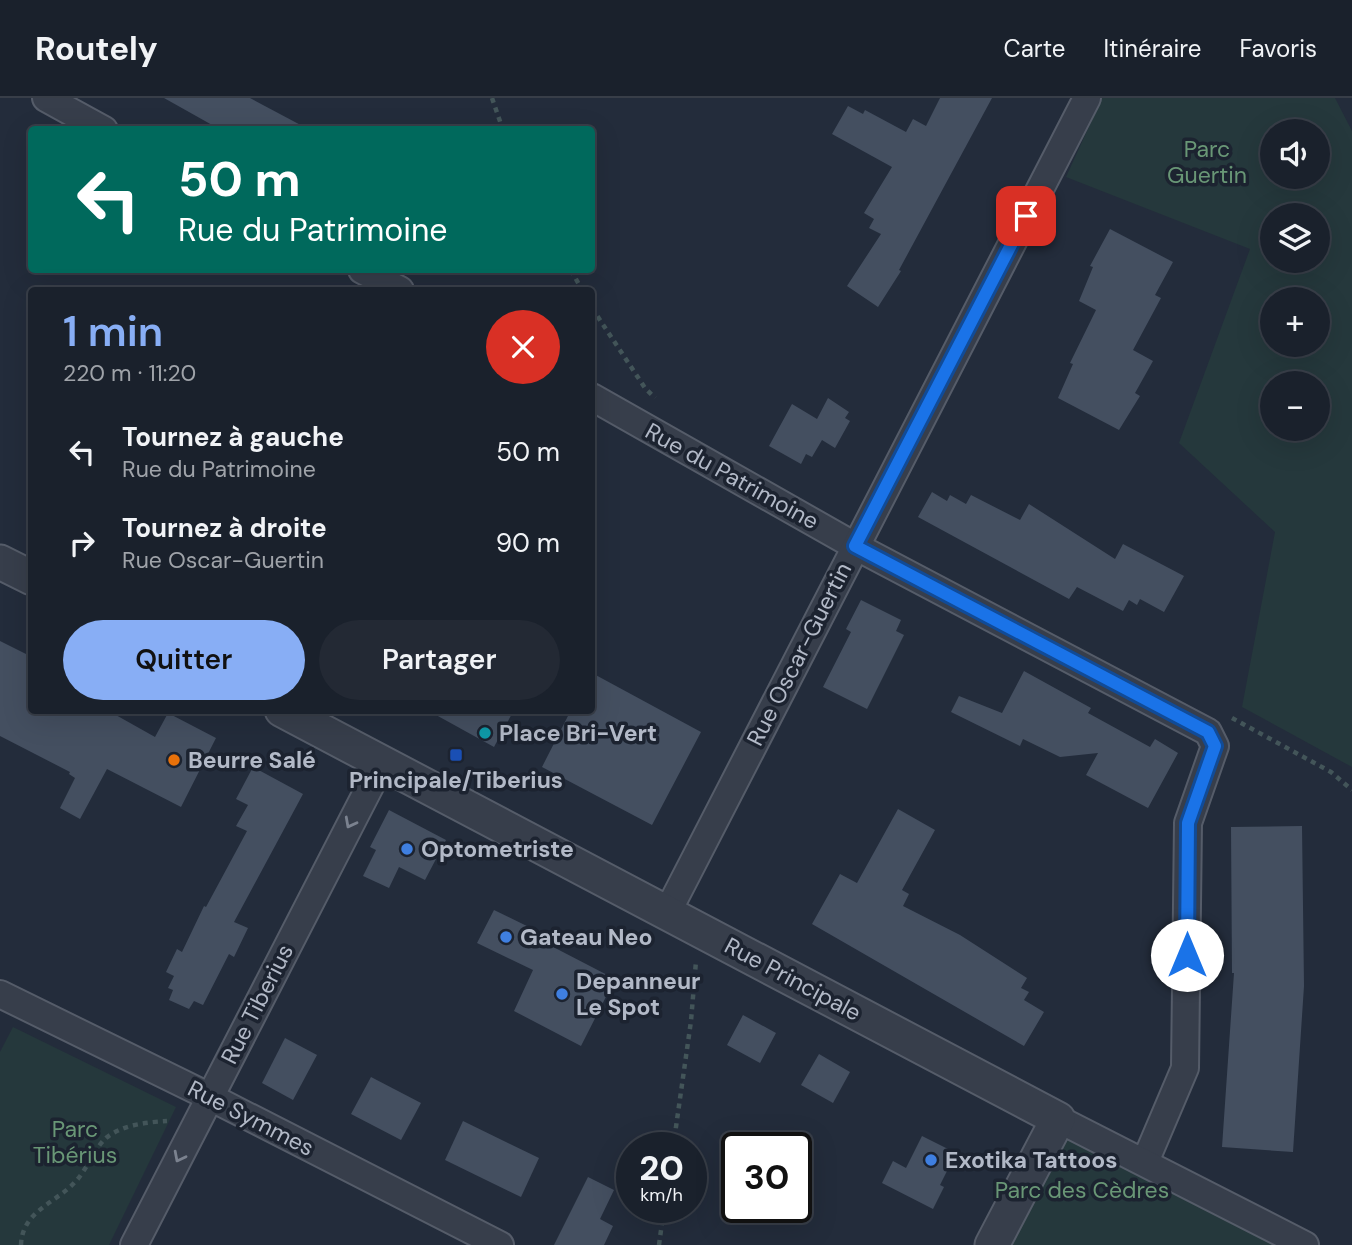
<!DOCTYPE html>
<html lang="fr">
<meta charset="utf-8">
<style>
body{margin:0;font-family:"DM Sans",sans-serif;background:#232934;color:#f1f3f6;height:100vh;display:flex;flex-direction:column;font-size:26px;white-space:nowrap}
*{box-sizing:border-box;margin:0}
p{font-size:23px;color:#9fa3a9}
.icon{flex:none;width:38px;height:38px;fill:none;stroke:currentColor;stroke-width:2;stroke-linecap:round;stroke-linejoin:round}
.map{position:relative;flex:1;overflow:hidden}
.panel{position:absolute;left:28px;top:189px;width:567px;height:427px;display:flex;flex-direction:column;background:#1a212c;border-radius:7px;box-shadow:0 7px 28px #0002,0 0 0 2px #383e48}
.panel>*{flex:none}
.top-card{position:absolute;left:28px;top:28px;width:567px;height:147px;border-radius:7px;box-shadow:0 7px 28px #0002,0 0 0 2px #383e48;background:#00695c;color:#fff;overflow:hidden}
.controls{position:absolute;left:1260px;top:21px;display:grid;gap:14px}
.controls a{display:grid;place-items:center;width:70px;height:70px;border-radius:50%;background:#1a212c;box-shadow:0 7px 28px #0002,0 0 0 2px #383e48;font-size:35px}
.speed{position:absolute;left:616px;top:1034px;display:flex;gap:14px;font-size:35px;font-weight:700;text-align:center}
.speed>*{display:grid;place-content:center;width:91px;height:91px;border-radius:50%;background:#1a212c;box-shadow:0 7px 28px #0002,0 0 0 2px #383e48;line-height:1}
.speed small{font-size:18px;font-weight:400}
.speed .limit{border:4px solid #111;border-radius:10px;background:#fff;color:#111}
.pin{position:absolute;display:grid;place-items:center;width:60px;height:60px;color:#fff;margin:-30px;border-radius:14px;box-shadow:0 4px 10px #0006}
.me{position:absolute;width:77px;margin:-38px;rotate:0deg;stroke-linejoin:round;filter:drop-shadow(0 0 5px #0008)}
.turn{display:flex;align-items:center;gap:24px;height:147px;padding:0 35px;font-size:32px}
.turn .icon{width:91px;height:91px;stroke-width:2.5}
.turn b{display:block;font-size:49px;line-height:60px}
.round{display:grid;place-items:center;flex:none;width:74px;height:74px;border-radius:37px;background:#232934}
.head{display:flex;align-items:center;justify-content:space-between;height:119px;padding:0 35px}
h1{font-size:42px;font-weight:600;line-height:52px;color:#88aef5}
.button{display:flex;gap:14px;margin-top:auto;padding:14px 35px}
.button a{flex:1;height:80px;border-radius:42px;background:#88aef5;color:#111;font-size:28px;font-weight:600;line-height:80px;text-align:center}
.button a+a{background:#232934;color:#f1f3f6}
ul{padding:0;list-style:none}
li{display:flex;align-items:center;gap:21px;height:91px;padding:0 35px}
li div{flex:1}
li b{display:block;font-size:26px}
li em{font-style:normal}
header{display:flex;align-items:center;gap:42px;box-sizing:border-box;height:98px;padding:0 35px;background:#1a212c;border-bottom:2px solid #383e48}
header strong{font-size:33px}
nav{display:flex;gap:38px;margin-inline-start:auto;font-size:24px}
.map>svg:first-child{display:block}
.green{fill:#25383c;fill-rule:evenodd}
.building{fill:#444f60}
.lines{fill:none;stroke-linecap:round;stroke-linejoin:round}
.minor-casing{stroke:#555c69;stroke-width:30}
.tertiary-casing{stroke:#555c69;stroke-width:37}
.path{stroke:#435559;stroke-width:4.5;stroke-dasharray:5 5;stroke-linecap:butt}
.minor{stroke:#373e4b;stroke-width:26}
.tertiary{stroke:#373e4b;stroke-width:33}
.oneway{stroke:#7b828f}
.route-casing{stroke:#114b97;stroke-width:18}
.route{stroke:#1a73e8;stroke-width:12}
.culture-dot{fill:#0f9aa8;stroke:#1c2330;stroke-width:2.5}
.transit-dot{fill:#1a4fb4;stroke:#1c2330;stroke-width:2.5}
.food-dot{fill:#e8710a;stroke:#1c2330;stroke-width:2.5}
.shop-dot{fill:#3f7fe0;stroke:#1c2330;stroke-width:2.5}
.labels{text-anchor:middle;stroke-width:7;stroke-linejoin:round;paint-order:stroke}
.park-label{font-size:23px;fill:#699776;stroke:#1c2330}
.street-label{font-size:23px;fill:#b2b9c7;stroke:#1c2330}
.poi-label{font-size:23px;font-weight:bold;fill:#b2b9c7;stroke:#1c2330;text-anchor:start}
</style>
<header>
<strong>Routely</strong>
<nav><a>Carte</a><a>Itinéraire</a><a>Favoris</a></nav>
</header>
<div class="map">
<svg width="1352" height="1147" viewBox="0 0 1352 1147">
<rect width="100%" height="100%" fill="#232c3b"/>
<g class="green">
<path d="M 1102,0 L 1335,0 L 1352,33 L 1352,669 L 1242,609 L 1275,434 L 1179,345 L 1250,151 L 1066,79 ZM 1272,33 L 1318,33 L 1318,79 L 1272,79 ZM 1272,117 L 1318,117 L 1318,163 L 1272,163 ZM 1272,201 L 1318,201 L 1318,247 L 1272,247 ZM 1272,285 L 1318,285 L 1318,331 L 1272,331 Z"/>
<path d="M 13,929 L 176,1009 L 109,1147 L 0,1147 L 0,954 Z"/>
<path d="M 1058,1021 L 1305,1147 L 992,1147 Z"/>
</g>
<g class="building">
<path d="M 164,0 L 250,0 L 310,32 L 221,32 Z"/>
<path d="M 940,0 L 992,0 L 899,172 L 901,173 L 878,209 L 847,188 L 881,136 L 869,130 L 874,121 L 864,115 L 892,69 L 832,36 L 848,8 L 863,16 L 865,12 L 906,34 L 913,21 L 926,28 Z"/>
<path d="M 1110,131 L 1173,164 L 1155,197 L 1161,200 L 1133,252 L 1153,263 L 1135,295 L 1140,298 L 1119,332 L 1058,300 L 1073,266 L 1070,265 L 1096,212 L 1079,203 L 1093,169 L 1090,168 Z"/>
<path d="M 828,300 L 849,314 L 845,320 L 850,323 L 835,350 L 822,342 L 812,359 L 806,356 L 801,366 L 769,348 L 792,306 L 817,321 Z"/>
<path d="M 932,394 L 947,403 L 950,397 L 966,406 L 971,397 L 1020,422 L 1029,406 L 1115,461 L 1123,446 L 1184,478 L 1164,514 L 1140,501 L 1137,507 L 1129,502 L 1123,513 L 1077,489 L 1069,501 L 918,419 Z"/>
<path d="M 861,502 L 901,522 L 896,533 L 904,537 L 867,611 L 823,589 L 851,534 L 846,531 Z"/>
<path d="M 0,543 L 32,559 L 32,612 L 107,612 L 155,639 L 168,615 L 216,640 L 181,709 L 107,671 L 80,721 L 60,710 L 75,680 L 69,676 L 70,674 L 0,638 Z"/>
<path d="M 1024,573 L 1091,610 L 1088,615 L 1150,649 L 1155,641 L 1178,655 L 1148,710 L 1086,677 L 1098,655 L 1060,659 L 1023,641 L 1020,648 L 951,614 L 959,598 L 1002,615 Z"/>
<path d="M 592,575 L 701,634 L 652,727 L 542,669 L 571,612 L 592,612 Z"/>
<path d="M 427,612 L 514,612 L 494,649 Z"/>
<path d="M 253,669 L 303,696 L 234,824 L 248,830 L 234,859 L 229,856 L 203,907 L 194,903 L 189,911 L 169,902 L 173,892 L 168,890 L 174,878 L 166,874 L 177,851 L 182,854 L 204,808 L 206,809 L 247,733 L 236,728 L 248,707 L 236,701 Z"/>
<path d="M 898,711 L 935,732 L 902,792 L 909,796 L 903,808 L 960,837 L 1027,880 L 1021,890 L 1029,894 L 1024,902 L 1044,914 L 1024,948 L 812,826 L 840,776 L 857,785 Z"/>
<path d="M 389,712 L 446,742 L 425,782 L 399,769 L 389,790 L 363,778 L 376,752 L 370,749 Z"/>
<path d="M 1302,728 L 1304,888 L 1293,1054 L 1222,1049 L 1234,875 L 1232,875 L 1231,729 Z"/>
<path d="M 494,812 L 535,832 L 532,838 L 615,881 L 581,948 L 514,913 L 533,872 L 477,845 Z"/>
<path d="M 743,917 L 776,935 L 760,965 L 727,947 Z"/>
<path d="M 285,940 L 317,957 L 293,1002 L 262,985 Z"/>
<path d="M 819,956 L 850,974 L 833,1005 L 801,987 Z"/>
<path d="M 371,979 L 421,1005 L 401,1042 L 351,1016 Z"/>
<path d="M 463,1023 L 539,1060 L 521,1099 L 445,1062 Z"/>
<path d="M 922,1038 L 956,1055 L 940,1087 L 944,1089 L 933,1111 L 882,1085 L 893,1063 L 906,1070 Z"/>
<path d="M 588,1079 L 614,1092 L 600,1121 L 613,1128 L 604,1147 L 554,1147 Z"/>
</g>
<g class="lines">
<g class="minor-casing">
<g id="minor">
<path d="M 46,0 L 104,32"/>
<path d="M 362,172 L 400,192"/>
<path d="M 592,299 L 855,448 L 1208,634 L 1215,648 L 1188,725 L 1185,970 L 1145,1064"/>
<path d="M 667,815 L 1087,0"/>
<path d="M 0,896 L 210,999 L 500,1147"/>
<path d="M 1058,1021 L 1305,1147"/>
<path d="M 134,1147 L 382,665"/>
</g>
</g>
<g class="tertiary-casing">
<g id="tertiary">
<path d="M 0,464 L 32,480"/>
<path d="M 282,612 L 1058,1021 L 992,1147"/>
</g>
</g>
<g class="path">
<path d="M 492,0 L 503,32"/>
<path d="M 571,172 L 582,192"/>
<path d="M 592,210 L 645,290 L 655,300"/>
<path d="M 1232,620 L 1331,674 L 1352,692"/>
<path d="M 673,1050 L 691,923 L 696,863"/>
<path d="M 21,1147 C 22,1113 56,1105 75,1084 C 87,1072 93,1052 106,1040 C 121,1027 148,1024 167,1023"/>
<path d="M 659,1147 L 664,1110"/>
</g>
<use href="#minor" class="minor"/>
<use href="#tertiary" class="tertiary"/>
</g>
<defs><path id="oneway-chevron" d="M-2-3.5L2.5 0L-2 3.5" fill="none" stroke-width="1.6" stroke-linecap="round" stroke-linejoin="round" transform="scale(1.75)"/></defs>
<g class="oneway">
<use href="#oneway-chevron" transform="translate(350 725) rotate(118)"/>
<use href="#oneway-chevron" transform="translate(179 1059) rotate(117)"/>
</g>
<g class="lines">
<g class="route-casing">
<path id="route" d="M 1026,118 L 855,448 L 1208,634 L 1215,648 L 1188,725 L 1187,857"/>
</g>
<use href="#route" class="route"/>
</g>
<circle class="culture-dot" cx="485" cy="635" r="7"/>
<rect class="transit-dot" x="449" y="650" width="14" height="14" rx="3.5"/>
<circle class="food-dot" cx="174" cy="662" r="7"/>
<g class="shop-dot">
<circle cx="407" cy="751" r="7"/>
<circle cx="506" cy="839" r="7"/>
<circle cx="562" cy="896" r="7"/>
<circle cx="931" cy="1062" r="7"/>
</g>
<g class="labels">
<g class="park-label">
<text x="1207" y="59">Parc<tspan x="1207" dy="26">Guertin</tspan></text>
<text x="75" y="1039">Parc<tspan x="75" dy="26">Tibérius</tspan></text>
<text x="1082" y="1100">Parc des Cèdres</text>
</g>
<g class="street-label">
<text transform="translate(732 378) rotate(29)" y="8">Rue du Patrimoine</text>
<text transform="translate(799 556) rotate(-63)" y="8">Rue Oscar-Guertin</text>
<text transform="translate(793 881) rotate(28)" y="8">Rue Principale</text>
<text transform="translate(257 906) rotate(-63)" y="8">Rue Tiberius</text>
<text transform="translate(251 1020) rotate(27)" y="8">Rue Symmes</text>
</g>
<g class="poi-label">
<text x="499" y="643">Place Bri-Vert</text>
<text x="188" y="670">Beurre Salé</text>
<text x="456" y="690" text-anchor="middle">Principale/Tiberius</text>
<text x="421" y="759">Optometriste</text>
<text x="520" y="847">Gateau Neo</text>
<text x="576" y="891">Depanneur<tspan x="576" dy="26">Le Spot</tspan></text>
<text x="945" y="1070">Exotika Tattoos</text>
</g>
</g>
</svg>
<div class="controls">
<a><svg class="icon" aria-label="sound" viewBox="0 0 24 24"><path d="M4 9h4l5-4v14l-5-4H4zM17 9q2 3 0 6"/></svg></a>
<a><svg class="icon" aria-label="layers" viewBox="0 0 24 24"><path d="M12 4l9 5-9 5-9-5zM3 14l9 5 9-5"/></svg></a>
<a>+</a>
<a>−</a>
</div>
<div class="speed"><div>20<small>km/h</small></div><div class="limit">30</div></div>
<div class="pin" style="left:1026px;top:118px;background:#d93025"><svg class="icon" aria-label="arrive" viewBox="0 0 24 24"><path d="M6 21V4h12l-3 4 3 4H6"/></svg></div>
<svg class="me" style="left:1187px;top:857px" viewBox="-20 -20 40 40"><circle r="19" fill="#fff"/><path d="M0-13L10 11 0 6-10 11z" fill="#1a73e8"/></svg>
<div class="top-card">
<div class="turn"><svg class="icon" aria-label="left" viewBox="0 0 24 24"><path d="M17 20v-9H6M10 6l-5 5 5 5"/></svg><div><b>50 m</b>Rue du Patrimoine</div></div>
</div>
<section class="panel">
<div class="head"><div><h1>1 min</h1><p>220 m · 11:20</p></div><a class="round" style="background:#d93025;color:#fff"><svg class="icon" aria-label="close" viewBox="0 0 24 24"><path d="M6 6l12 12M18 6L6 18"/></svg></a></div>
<ul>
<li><svg class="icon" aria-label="left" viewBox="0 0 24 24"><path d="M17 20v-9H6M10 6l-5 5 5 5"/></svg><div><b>Tournez à gauche</b><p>Rue du Patrimoine</p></div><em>50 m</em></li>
<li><svg class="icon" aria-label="right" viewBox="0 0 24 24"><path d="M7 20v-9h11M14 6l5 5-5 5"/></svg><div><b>Tournez à droite</b><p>Rue Oscar-Guertin</p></div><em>90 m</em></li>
</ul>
<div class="button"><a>Quitter</a><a>Partager</a></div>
</section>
</div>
